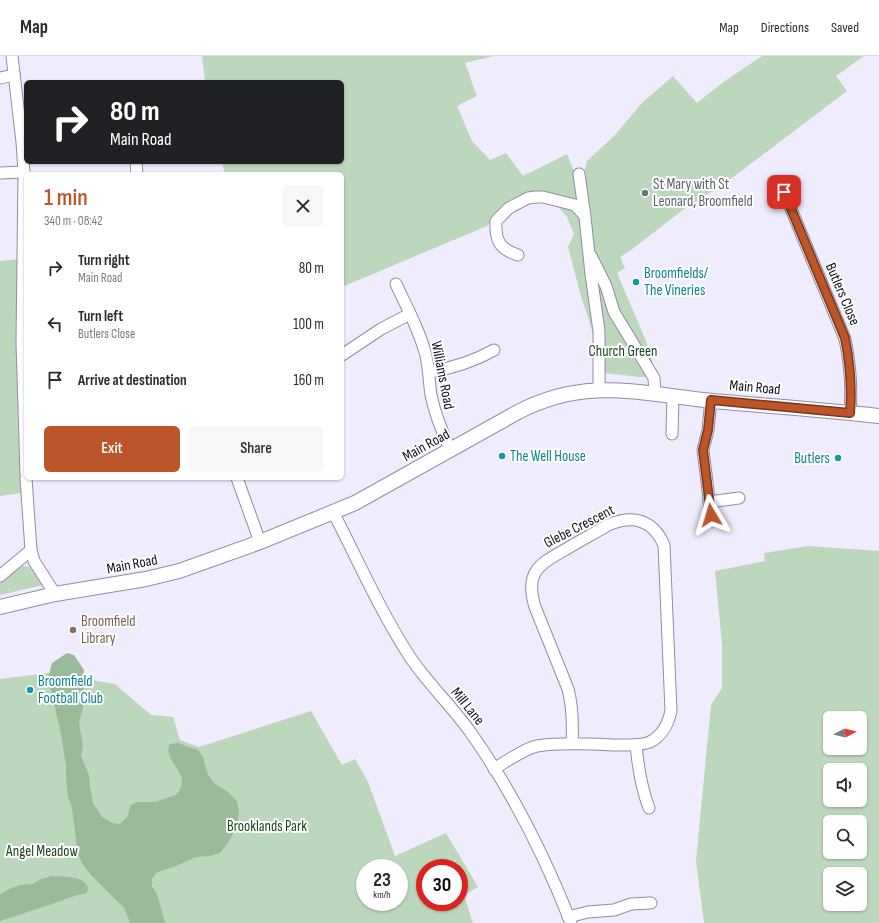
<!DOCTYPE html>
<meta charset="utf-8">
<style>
body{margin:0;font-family:"Sofia Sans Condensed",sans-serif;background:#f7f7f7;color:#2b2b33;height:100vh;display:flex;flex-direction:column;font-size:15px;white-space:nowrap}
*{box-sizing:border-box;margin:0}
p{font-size:13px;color:#7c7c81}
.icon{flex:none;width:22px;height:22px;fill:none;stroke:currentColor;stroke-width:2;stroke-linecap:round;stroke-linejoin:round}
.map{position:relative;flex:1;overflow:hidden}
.drawer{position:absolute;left:24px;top:116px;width:320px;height:308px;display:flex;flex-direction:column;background:#fff;border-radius:6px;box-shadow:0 1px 3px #0004}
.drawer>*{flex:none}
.top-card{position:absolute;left:24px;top:24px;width:320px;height:84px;border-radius:6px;box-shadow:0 1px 3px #0004;background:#202124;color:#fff;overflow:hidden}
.needle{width:26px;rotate:83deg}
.controls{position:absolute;left:823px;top:655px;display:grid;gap:8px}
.controls a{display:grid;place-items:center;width:44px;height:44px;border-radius:6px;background:#fff;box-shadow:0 1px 3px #0004;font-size:20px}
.speed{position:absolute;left:356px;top:803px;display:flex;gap:8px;font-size:20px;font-weight:700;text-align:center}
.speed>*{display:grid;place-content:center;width:52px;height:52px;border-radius:50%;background:#fff;box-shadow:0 1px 3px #0004;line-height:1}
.speed small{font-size:10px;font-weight:400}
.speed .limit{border:6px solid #d22;background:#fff;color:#111}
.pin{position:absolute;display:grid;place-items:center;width:34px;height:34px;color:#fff;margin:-17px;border-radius:8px;box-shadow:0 2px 6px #0006}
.me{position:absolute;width:44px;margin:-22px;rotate:353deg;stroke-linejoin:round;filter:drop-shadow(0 0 3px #0008)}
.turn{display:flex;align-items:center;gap:14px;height:84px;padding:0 20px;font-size:18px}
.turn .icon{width:52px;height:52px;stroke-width:2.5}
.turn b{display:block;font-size:28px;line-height:34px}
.round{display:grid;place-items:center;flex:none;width:42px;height:42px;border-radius:6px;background:#f7f7f7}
.headline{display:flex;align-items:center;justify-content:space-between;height:68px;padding:0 20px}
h1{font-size:24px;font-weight:600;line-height:30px;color:#bc552a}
.action{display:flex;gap:8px;margin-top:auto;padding:8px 20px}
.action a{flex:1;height:46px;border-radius:6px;background:#bc552a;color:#fff;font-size:16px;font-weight:600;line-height:46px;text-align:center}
.action a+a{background:#f7f7f7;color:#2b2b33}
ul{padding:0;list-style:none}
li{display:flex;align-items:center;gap:12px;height:56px;padding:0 20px}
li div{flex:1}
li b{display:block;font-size:15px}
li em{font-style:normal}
header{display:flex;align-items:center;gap:24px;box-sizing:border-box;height:56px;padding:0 20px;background:#fff;border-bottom:1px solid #e1e1e2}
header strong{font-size:19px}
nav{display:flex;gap:22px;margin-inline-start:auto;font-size:14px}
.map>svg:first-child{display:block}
.green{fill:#bcd7bc;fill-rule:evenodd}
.forest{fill:#9aba9a}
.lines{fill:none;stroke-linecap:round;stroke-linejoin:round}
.minor-casing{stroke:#918ca6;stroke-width:13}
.major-casing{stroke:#918ca6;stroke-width:16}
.minor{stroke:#fff;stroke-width:11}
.major{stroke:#fff;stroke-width:14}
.route-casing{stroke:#7a371b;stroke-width:10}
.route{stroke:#bc552a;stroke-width:7}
.worship-dot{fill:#6b7280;stroke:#fff;stroke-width:1.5}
.culture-dot{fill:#0f9aa8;stroke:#fff;stroke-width:1.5}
.education-dot{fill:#8d6e63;stroke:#fff;stroke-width:1.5}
.labels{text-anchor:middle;stroke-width:4;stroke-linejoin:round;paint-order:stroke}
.worship-label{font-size:15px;fill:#5b616d;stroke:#fff;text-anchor:start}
.culture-label{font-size:15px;fill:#0d838f;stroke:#fff;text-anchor:start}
.street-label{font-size:15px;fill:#100e17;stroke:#fff}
.park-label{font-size:15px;fill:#18471c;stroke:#fff}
.education-label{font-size:15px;fill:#785e54;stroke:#fff;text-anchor:start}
</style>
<header>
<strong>Map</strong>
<nav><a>Map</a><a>Directions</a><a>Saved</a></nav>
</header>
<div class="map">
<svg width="879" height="867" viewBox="0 0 879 867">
<rect width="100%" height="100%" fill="#efecfd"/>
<g class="green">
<path d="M 202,0 L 494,0 L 465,7 L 477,40 L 457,50 L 472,85 L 490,104 L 506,97 L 523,120 L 567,98 L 577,123 L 583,120 L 587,105 L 615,79 L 642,47 L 673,20 L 697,47 L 722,27 L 762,0 L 864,0 L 836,20 L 847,35 L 724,128 L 684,153 L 635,191 L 620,201 L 625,212 L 617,217 L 646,285 L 657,321 L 640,321 L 604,317 L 588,261 L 580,237 L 568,191 L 574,178 L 567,161 L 548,139 L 539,135 L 505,152 L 487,170 L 342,231 L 342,118 L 225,118 L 222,106 L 342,106 L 342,26 L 205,26 Z"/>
<path d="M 19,203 L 22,437 L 0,440 L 0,205 Z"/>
<path d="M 808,490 L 879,495 L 879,867 L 704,867 L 696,805 L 711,649 L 722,632 L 722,588 L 715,515 L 765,505 L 764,497 ZM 830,662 L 860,662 L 860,692 L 830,692 ZM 830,714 L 860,714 L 860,744 L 830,744 ZM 830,766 L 860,766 L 860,796 L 830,796 ZM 830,818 L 860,818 L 860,848 L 830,848 Z"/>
<path d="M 22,510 L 31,511 L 43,529 L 0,539 L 0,527 Z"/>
<path d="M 48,617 L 115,628 L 151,659 L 173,661 L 180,684 L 199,691 L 311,655 L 342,709 L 355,703 L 368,726 L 395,800 L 446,777 L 478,831 L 464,839 L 473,867 L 0,867 L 0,623 ZM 365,812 L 399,812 L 399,846 L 365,846 ZM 425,812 L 459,812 L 459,846 L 425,846 Z"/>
</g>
<g class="forest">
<path d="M 67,597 L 74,599 L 84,614 L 83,652 L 79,667 L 83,690 L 81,700 L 89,719 L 90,731 L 93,747 L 102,761 L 112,767 L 120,768 L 128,760 L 130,750 L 137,746 L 155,746 L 176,739 C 178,737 180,733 181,731 C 187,714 162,704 170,688 L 178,687 L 198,694 L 203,701 L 207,717 L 214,727 L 228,736 L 237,745 L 239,757 L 236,770 L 230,784 L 220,797 L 210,800 L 196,801 L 176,810 L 156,817 L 152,823 L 152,830 L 158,841 L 165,867 L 130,867 L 124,852 L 91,819 L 83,809 L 78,799 L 72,752 L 68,741 L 66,723 L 66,710 L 61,678 L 48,621 L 52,607 Z"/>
<path d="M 52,820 C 64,821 82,819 88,831 L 87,837 L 74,840 L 52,848 L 0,865 L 0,839 L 9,833 L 21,829 L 32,828 L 41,823 Z"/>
</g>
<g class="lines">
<g class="minor-casing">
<g id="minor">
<path d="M 12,0 L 22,86 L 24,116 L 22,287 L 26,417"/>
<path d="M 0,22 L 14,19"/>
<path d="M 136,106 L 137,118"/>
<path d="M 0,117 L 24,116"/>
<path d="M 579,118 L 585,161 L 591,218 L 599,275 L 599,334"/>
<path d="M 784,136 L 845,283 C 850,307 852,332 850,357"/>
<path d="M 518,199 C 499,193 495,184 496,165 L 509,152 L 528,142 L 536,141 L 543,141 L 575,149 L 585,160"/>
<path d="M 591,200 L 606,230 L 614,256 L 654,322 L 655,337"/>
<path d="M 396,228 C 407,252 420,275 426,300 C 429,313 429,326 431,339 C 435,359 442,376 451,395"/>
<path d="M 342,299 L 381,273 L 410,258"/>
<path d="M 429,316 C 453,312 473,306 494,294"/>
<path d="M 672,378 L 673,340"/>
<path d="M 26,422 L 31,494 L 34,505 L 55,538"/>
<path d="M 237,422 L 260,486"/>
<path d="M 709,446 L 739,442"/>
<path d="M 333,456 C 358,504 380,555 410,601 C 428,628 452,650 471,677 C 512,735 545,801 571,867"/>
<path d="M 711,459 L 703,394 L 708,374 L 711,344"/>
<path d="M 0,520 L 31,494"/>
<path d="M 636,689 C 638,711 641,731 649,752"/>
<path d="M 494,713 C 505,706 526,692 537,690 C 561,686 592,688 616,689 C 627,689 640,690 650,686 C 663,679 668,668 671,655 L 664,489 C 653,464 633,458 608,469 C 595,477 581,484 568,492 C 540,508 524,515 535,551 L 568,633 C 573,652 573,669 572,688"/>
<path d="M 568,861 L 588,856 L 614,854 L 631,848 L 651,847"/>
</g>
</g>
<g class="major-casing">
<path id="major" d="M 0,551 L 55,538 L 146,523 L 179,515 L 210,504 L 260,486 L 355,447 L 518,356 C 587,320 641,338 713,345 C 769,350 824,354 879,360"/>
</g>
<use href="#minor" class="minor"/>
<use href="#major" class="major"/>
</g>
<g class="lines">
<g class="route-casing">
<path id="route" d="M 711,459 L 703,394 L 708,374 L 711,344 L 850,357 C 852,332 850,307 845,282 L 784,136"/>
</g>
<use href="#route" class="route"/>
</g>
<circle class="worship-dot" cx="645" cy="137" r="4"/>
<g class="culture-dot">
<circle cx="636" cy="226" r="4"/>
<circle cx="502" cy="400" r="4"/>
<circle cx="838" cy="402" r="4"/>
<circle cx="30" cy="634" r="4"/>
</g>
<circle class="education-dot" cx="73" cy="574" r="4"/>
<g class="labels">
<g class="worship-label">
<text x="653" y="133">St Mary with St<tspan x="653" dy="17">Leonard, Broomfield</tspan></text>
</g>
<g class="culture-label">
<text x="644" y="222">Broomfields/<tspan x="644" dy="17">The Vineries</tspan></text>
<text x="510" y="405">The Well House</text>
<text x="830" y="407" text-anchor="end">Butlers</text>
<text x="38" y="630">Broomfield<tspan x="38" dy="17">Football Club</tspan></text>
</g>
<g class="street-label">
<text transform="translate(843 238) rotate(67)" y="5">Butlers Close</text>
<text transform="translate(443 319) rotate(79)" y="5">Williams Road</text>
<text transform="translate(755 331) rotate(5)" y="5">Main Road</text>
<text transform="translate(426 389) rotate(-29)" y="5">Main Road</text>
<text transform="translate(579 470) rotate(-27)" y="5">Glebe Crescent</text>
<text transform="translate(132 508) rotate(-11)" y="5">Main Road</text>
<text transform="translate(468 650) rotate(51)" y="5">Mill Lane</text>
</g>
<g class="park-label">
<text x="623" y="300">Church Green</text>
<text x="267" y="775">Brooklands Park</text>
<text x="42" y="800">Angel Meadow</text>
</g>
<g class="education-label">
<text x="81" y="570">Broomfield<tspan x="81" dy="17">Library</tspan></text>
</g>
</g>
</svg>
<div class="controls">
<a><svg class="needle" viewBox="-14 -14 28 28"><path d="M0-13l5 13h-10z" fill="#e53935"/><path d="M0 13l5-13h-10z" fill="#7c7c81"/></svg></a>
<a><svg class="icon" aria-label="sound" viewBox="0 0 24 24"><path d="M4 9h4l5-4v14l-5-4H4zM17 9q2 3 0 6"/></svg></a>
<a><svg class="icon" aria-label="search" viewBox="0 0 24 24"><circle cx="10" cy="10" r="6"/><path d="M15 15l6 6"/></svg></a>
<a><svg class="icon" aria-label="layers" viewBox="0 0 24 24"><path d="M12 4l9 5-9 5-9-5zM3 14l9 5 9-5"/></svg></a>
</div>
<div class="speed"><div>23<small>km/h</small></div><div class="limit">30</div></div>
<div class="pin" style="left:784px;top:136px;background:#d93025"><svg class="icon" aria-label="arrive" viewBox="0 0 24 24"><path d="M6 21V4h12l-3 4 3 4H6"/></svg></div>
<svg class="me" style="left:711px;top:459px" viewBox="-20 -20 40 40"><path d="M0-17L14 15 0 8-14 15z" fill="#bc552a" stroke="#fff" stroke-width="4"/></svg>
<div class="top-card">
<div class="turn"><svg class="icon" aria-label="right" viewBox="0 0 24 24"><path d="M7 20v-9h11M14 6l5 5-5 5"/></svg><div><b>80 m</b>Main Road</div></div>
</div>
<section class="drawer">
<div class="headline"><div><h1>1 min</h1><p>340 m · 08:42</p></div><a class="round"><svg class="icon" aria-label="close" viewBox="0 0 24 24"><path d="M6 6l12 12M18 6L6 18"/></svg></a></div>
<ul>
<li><svg class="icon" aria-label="right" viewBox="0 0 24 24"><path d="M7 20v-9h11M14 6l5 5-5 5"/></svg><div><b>Turn right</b><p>Main Road</p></div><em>80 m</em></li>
<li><svg class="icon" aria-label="left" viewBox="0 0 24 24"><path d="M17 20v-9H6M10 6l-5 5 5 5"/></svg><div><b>Turn left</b><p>Butlers Close</p></div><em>100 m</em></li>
<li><svg class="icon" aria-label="arrive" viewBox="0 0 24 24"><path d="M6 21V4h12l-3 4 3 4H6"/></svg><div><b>Arrive at destination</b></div><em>160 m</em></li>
</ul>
<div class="action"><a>Exit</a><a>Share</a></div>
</section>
</div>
